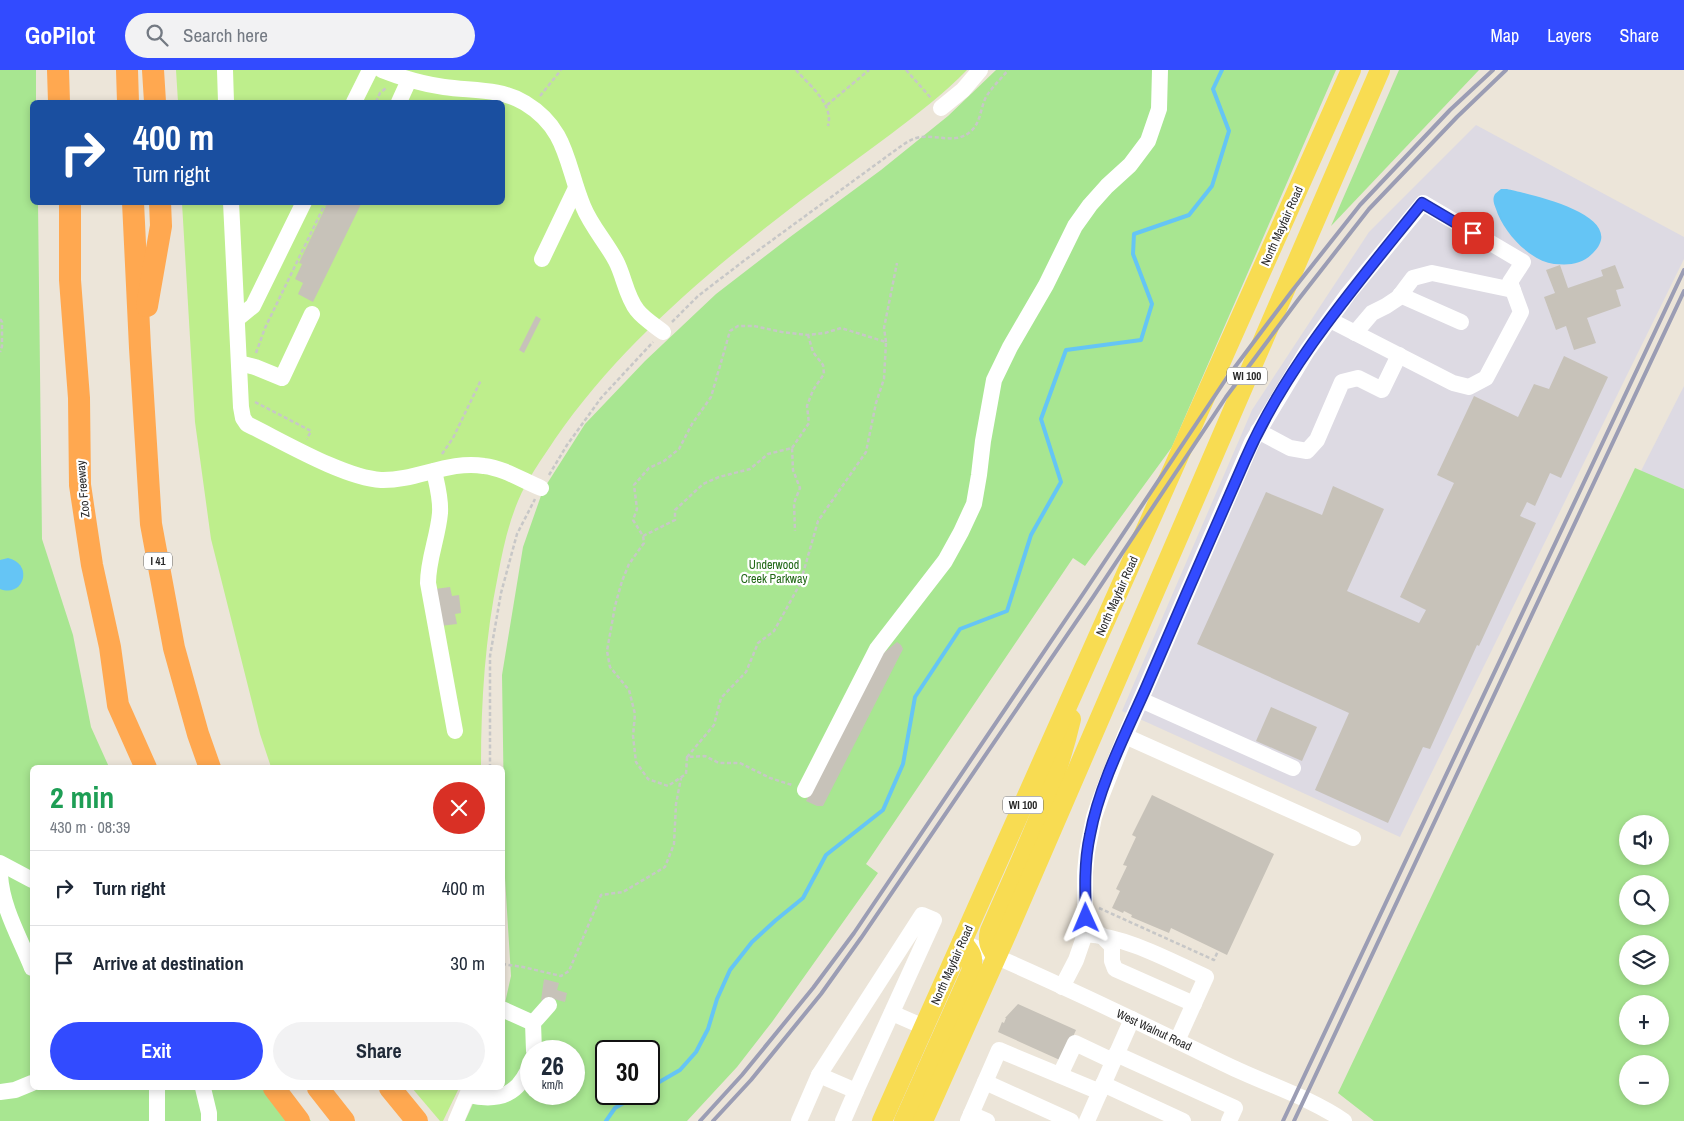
<!DOCTYPE html>
<meta charset="utf-8">
<style>
body{margin:0;font-family:"Archivo Narrow",sans-serif;background:#f2f2f3;color:#1f2937;height:100vh;display:flex;flex-direction:column;font-size:19px;white-space:nowrap}
*{box-sizing:border-box;margin:0}
p{font-size:16px;color:#747a83}
.icon{flex:none;width:28px;height:28px;fill:none;stroke:currentColor;stroke-width:2;stroke-linecap:round;stroke-linejoin:round}
.map{position:relative;flex:1;overflow:hidden}
.details{position:absolute;left:30px;top:695px;width:475px;height:325px;display:flex;flex-direction:column;background:#fff;border-radius:8px;box-shadow:0 2px 8px #0003}
.details>*{flex:none}
.guide{position:absolute;left:30px;top:30px;width:475px;height:105px;border-radius:8px;box-shadow:0 2px 8px #0003;background:#1a4fa0;color:#fff;overflow:hidden}
.controls{position:absolute;left:1619px;top:745px;display:grid;gap:10px}
.controls a{display:grid;place-items:center;width:50px;height:50px;border-radius:50%;background:#fff;box-shadow:0 2px 8px #0003;font-size:25px}
.speed{position:absolute;left:520px;top:970px;display:flex;gap:10px;font-size:25px;font-weight:700;text-align:center}
.speed>*{display:grid;place-content:center;width:65px;height:65px;border-radius:50%;background:#fff;box-shadow:0 2px 8px #0003;line-height:1}
.speed small{font-size:12px;font-weight:400}
.speed .limit{border:2px solid #111;border-radius:8px;background:#fff;color:#111}
.pin{position:absolute;display:grid;place-items:center;width:42px;height:42px;color:#fff;margin:-21px;border-radius:10px;box-shadow:0 2px 8px #0006}
.me{position:absolute;width:55px;margin:-28px;rotate:359deg;stroke-linejoin:round;filter:drop-shadow(0 0 4px #0008)}
.turn{display:flex;align-items:center;gap:18px;height:105px;padding:0 20px;font-size:22px}
.turn .icon{width:65px;height:65px;stroke-width:2.5}
.turn b{display:block;font-size:35px;line-height:42px}
.round{display:grid;place-items:center;flex:none;width:52px;height:52px;border-radius:26px;background:#f2f2f3}
.overview{display:flex;align-items:center;justify-content:space-between;height:85px;padding:0 20px}
h1{font-size:30px;font-weight:700;line-height:38px;color:#1e9e55}
.action{display:flex;gap:10px;margin-top:auto;padding:10px 20px}
.action a{flex:1;height:58px;border-radius:30px;background:#324bff;color:#fff;font-size:20px;font-weight:700;line-height:58px;text-align:center}
.action a+a{background:#f2f2f3;color:#1f2937}
ul{padding:0;list-style:none}
li{display:flex;align-items:center;gap:15px;height:75px;padding:0 20px;border-top:1px solid #e0e1e3}
li div{flex:1}
li b{display:block;font-size:19px}
li em{font-style:normal}
header{display:flex;align-items:center;gap:30px;box-sizing:border-box;height:70px;padding:0 25px;background:#324bff;color:#fff}
header strong{font-size:24px}
nav{display:flex;gap:28px;margin-inline-start:auto;font-size:18px}
.search{width:350px;height:45px;background:#f2f2f3;display:flex;align-items:center;gap:12px;box-sizing:border-box;padding:0 18px;border-radius:28px;color:#747a83;font-size:19px}
.map>svg:first-child{display:block}
.industrial{fill:#dddae3}
.green{fill:#a8e691;fill-rule:evenodd}
.pitch{fill:#beee8c}
.water{fill:#65c5f5}
.lines{fill:none;stroke-linecap:round;stroke-linejoin:round}
.stream{stroke:#65c5f5;stroke-width:4}
.building{fill:#c7c2b9}
.path{stroke:#c7c7c7;stroke-width:2.5;stroke-dasharray:4 2.5;stroke-linecap:butt}
.minor{stroke:#fff;stroke-width:16}
.major{stroke:#f8dc52;stroke-width:20}
.highway{stroke:#ffa850;stroke-width:22}
.rail{stroke:#9b9db4;stroke-width:4}
.route-casing{stroke:#2031a6;stroke-width:12}
.route{stroke:#324bff;stroke-width:9}
.labels{text-anchor:middle;stroke-width:4.5;stroke-linejoin:round;paint-order:stroke}
.shield{fill:#fff;stroke:#686868;stroke-width:1}
.shield-label{font-size:11px;font-weight:bold;fill:#282828}
.street-label{font-size:12px;fill:#282828;stroke:#fff}
.park-label{font-size:12px;fill:#216815;stroke:#fff}
</style>
<header>
<strong>GoPilot</strong>
<div class="search"><svg class="icon" aria-label="search" viewBox="0 0 24 24"><circle cx="10" cy="10" r="6"/><path d="M15 15l6 6"/></svg>Search here</div>
<nav><a>Map</a><a>Layers</a><a>Share</a></nav>
</header>
<div class="map">
<svg width="1684" height="1051" viewBox="0 0 1684 1051">
<rect width="100%" height="100%" fill="#ece5d9"/>
<g class="industrial">
<path d="M 1476,55 L 1684,167 L 1684,189 L 1400,767 L 1122,641 L 1252,340 L 1369,162 Z"/>
<path d="M 1684,316 L 1684,419 L 1641,401 Z"/>
</g>
<g class="green">
<path d="M 0,0 L 36,0 L 36,32 L 32,32 L 32,132 L 38,133 L 42,469 L 73,565 L 91,657 L 109,697 L 32,698 L 32,1018 L 286,1018 L 311,1051 L 0,1051 Z"/>
<path d="M 996,0 L 1336,0 L 1172,377 L 1085,496 L 1073,488 L 866,794 L 878,803 L 772,952 L 737,997 L 687,1051 L 465,1051 L 480,1018 L 502,1018 L 503,942 L 511,906 L 505,808 L 502,605 L 523,477 L 543,420 L 585,354 L 645,291 L 716,224 L 790,167 L 881,100 L 948,46 ZM 531,981 L 574,981 L 574,1024 L 531,1024 ZM 606,981 L 649,981 L 649,1024 L 606,1024 Z"/>
<path d="M 1399,0 L 1479,0 L 1331,156 Z"/>
<path d="M 1635,398 L 1684,419 L 1684,1051 L 1374,1051 L 1338,1023 ZM 1628,754 L 1660,754 L 1660,786 L 1628,786 ZM 1628,814 L 1660,814 L 1660,846 L 1628,846 ZM 1628,874 L 1660,874 L 1660,906 L 1628,906 ZM 1628,934 L 1660,934 L 1660,966 L 1628,966 ZM 1628,994 L 1660,994 L 1660,1026 L 1628,1026 Z"/>
</g>
<g class="pitch">
<path d="M 176,0 L 967,0 C 944,24 917,44 891,64 C 861,86 830,109 800,131 C 710,200 620,275 555,369 C 542,389 527,409 518,431 C 508,455 503,479 498,505 C 485,568 481,633 481,698 L 271,697 L 260,664 L 211,469 L 195,352 L 182,133 L 502,132 L 502,32 L 178,32 Z"/>
<path d="M 412,1018 L 459,1018 L 443,1051 L 440,1051 Z"/>
</g>
<g class="water">
<path d="M 1501,119 L 1507,119 C 1528,124 1631,145 1593,183 C 1581,195 1570,195 1554,194 C 1530,191 1503,162 1496,139 C 1494,134 1492,129 1495,124 C 1497,122 1499,121 1501,119 Z"/>
<path d="M 8,488 C 34,494 24,528 0,519 L 0,490 Z"/>
</g>
<g class="lines">
<g class="stream">
<path d="M 649,1018 L 680,1000 L 696,982 L 708,959 L 717,929 L 730,900 L 752,872 L 776,850 L 803,828 L 826,785 L 883,740 L 903,694 L 915,627 L 960,559 L 1007,541 L 1031,465 L 1061,412 L 1041,349 L 1066,280 L 1141,270 L 1152,234 L 1133,184 L 1134,164 L 1189,145 L 1212,116 L 1229,61 L 1213,19 L 1222,0"/>
<path d="M 606,1051 L 615,1038 L 639,1024"/>
</g>
</g>
<g class="building">
<path d="M 328,132 L 362,132 L 313,232 L 298,224 L 303,213 L 295,209 L 302,194 L 299,193 Z"/>
<path d="M 1560,195 L 1568,218 L 1603,206 L 1601,200 L 1615,195 L 1624,218 L 1616,220 L 1621,236 L 1587,248 L 1596,273 L 1574,280 L 1566,256 L 1556,260 L 1544,227 L 1555,223 L 1546,200 Z"/>
<path d="M 536,246 L 541,249 L 524,283 L 519,280 Z"/>
<path d="M 1564,286 L 1608,307 L 1561,408 L 1550,403 L 1535,436 L 1527,432 L 1520,446 L 1536,453 L 1479,576 L 1477,575 L 1430,679 L 1423,677 L 1388,753 L 1315,720 L 1349,643 L 1197,574 L 1266,422 L 1322,445 L 1333,416 L 1384,439 L 1347,521 L 1419,553 L 1426,540 L 1400,527 L 1454,413 L 1437,405 L 1474,326 L 1518,347 L 1534,314 L 1549,319 Z"/>
<path d="M 450,517 L 452,526 L 459,525 L 461,543 L 455,544 L 457,554 L 440,556 L 435,519 Z"/>
<path d="M 897,572 L 901,575 L 903,579 L 823,736 L 817,736 L 806,731 L 880,586 Z"/>
<path d="M 1271,637 L 1317,657 L 1302,691 L 1256,671 Z"/>
<path d="M 1152,725 L 1274,784 L 1227,885 L 1171,858 L 1169,863 L 1131,847 L 1132,845 L 1124,841 L 1123,843 L 1112,838 L 1120,821 L 1116,819 L 1127,796 L 1123,795 L 1136,767 L 1132,765 Z"/>
<path d="M 544,909 L 559,913 L 557,920 L 567,923 L 565,932 L 550,928 L 549,932 L 541,930 Z"/>
<path d="M 1018,934 L 1076,960 L 1062,991 L 998,962 L 1002,952 L 1004,953 L 1006,948 L 1005,948 Z"/>
</g>
<g class="lines">
<g class="path">
<path d="M 796,0 C 810,16 834,34 828,56"/>
<path d="M 906,0 L 931,28"/>
<path d="M 540,26 L 561,0"/>
<path d="M 376,32 L 380,23 L 386,18"/>
<path d="M 827,35 L 869,0"/>
<path d="M 0,249 L 2,252 L 2,276 L 0,282"/>
<path d="M 672,252 L 698,226 L 745,190 L 897,79 C 904,74 912,68 921,67 C 938,65 956,74 970,62 C 981,53 980,39 986,27 C 992,17 1001,9 1008,0"/>
<path d="M 886,272 L 884,258 L 897,193"/>
<path d="M 256,283 L 265,258 L 326,132"/>
<path d="M 255,332 L 311,361 L 307,369"/>
<path d="M 792,378 L 809,353 L 807,336 L 813,320 L 824,304 L 823,295 L 813,282 L 808,265"/>
<path d="M 442,384 L 453,368 L 481,310"/>
<path d="M 549,405 L 567,375 L 601,328 L 653,272"/>
<path d="M 643,466 L 675,450 L 675,440 L 703,414 L 719,407 L 750,399 L 768,384 L 792,378 L 793,400 L 800,418 L 794,433 L 795,461"/>
<path d="M 687,687 L 714,655 L 721,628 L 746,602 L 758,573 L 774,561 L 800,514 L 818,451 L 866,382 L 876,333 L 884,309 L 886,272 L 841,258 L 825,263 L 808,265 L 782,262 L 754,256 L 738,256 L 730,261 L 711,327 L 692,354 L 679,379 L 664,391 L 649,398 L 634,415 L 637,439 L 633,450 L 643,466 L 644,473 L 629,494 L 622,511 L 615,536 L 607,581 L 610,597 L 629,620 L 635,644 L 633,666 L 636,692 L 648,709 L 668,716 L 686,704 L 687,687 L 705,686 L 719,693 L 740,693 L 770,708 L 792,715"/>
<path d="M 490,698 L 490,586 L 501,523 L 517,464 L 535,429"/>
<path d="M 1099,838 L 1214,890 L 1218,881"/>
<path d="M 502,894 L 523,897 L 561,906 L 569,901 L 601,825 L 623,822 L 665,797 L 674,774 L 676,734 L 681,708"/>
</g>
<g class="minor">
<path d="M 225,0 L 226,32"/>
<path d="M 382,0 C 402,8 423,14 444,17 C 472,21 500,18 525,33 C 568,59 566,95 583,136 C 591,156 606,172 616,191 C 624,206 626,226 637,240 C 643,248 654,255 663,262"/>
<path d="M 354,32 L 370,0"/>
<path d="M 399,32 L 409,10"/>
<path d="M 941,38 L 963,20 L 980,0"/>
<path d="M 231,132 L 241,337 L 243,348 L 247,354 C 282,371 344,408 381,410 C 416,411 449,390 484,396 C 503,398 522,410 541,418"/>
<path d="M 542,189 L 576,118"/>
<path d="M 1400,225 L 1461,252"/>
<path d="M 237,249 L 253,236 L 304,132"/>
<path d="M 1355,263 L 1372,243 L 1386,236 L 1398,228 L 1413,208 L 1432,203 L 1513,220"/>
<path d="M 239,293 L 255,297 L 282,308 L 312,244"/>
<path d="M 1258,361 L 1290,378 L 1307,381 L 1317,370 L 1342,312 L 1358,308 L 1382,320 L 1399,285"/>
<path d="M 434,401 C 437,415 441,428 440,443 C 438,467 428,489 428,513 L 455,661"/>
<path d="M 1141,630 L 1293,698"/>
<path d="M 1125,666 L 1353,768"/>
<path d="M 805,720 L 877,579 L 945,491 L 961,462 L 974,434 L 979,405 L 983,371 L 994,310 L 1010,277 L 1046,215 L 1075,156 L 1090,135 L 1107,116 L 1130,95 L 1148,71 L 1159,39 L 1160,0"/>
<path d="M 0,793 L 32,810"/>
<path d="M 0,805 C 2,838 20,868 32,898"/>
<path d="M 1085,864 C 1128,867 1168,890 1206,907 L 1177,971"/>
<path d="M 1101,865 L 1112,876 L 1112,891 L 1115,899 L 1194,934"/>
<path d="M 962,872 C 1052,910 1140,953 1227,995 C 1266,1014 1309,1027 1344,1051"/>
<path d="M 1062,917 L 1076,890 L 1085,864 L 1085,802 L 1087,782 L 1094,747 L 1101,727 L 1125,666 L 1252,372 L 1307,281 L 1348,224 L 1423,133 L 1523,192 L 1510,212 L 1521,242 L 1486,308 L 1469,317 L 1453,313 L 1330,250"/>
<path d="M 502,939 L 533,953"/>
<path d="M 892,943 L 924,957"/>
<path d="M 534,981 L 533,953 L 549,935"/>
<path d="M 1116,984 L 1235,1038 L 1229,1051"/>
<path d="M 819,1005 L 922,845 L 934,850 L 856,1021"/>
<path d="M 1060,1005 L 1075,973 L 1113,991"/>
<path d="M 985,1012 L 1071,1051"/>
<path d="M 1103,1014 L 1183,1051"/>
<path d="M 157,1018 L 157,1051"/>
<path d="M 203,1018 L 209,1043 L 209,1051"/>
<path d="M 0,1022 L 15,1020 L 32,1013"/>
<path d="M 468,1025 C 500,1032 519,1025 531,993"/>
<path d="M 971,1044 L 987,1051"/>
<path d="M 456,1051 L 470,1018"/>
<path d="M 799,1051 L 819,1005 L 856,1021 L 843,1051"/>
<path d="M 968,1051 L 999,980 L 1100,1022"/>
<path d="M 1087,1051 L 1132,949"/>
</g>
<g class="major">
<path d="M 996,886 C 990,877 987,872 990,861 C 1020,791 1054,724 1071,649"/>
<path d="M 882,1051 L 1351,0"/>
<path d="M 904,1051 L 971,902 C 974,886 972,884 962,872"/>
<path d="M 923,1051 L 1007,863 L 1380,0"/>
</g>
<g class="highway">
<path d="M 58,0 L 59,32"/>
<path d="M 127,0 L 128,32"/>
<path d="M 153,0 L 155,32"/>
<path d="M 70,132 L 70,210 L 79,328 L 80,415 L 92,495 L 110,577 L 118,635 L 146,698"/>
<path d="M 133,132 L 140,278 L 151,454 L 174,578 L 198,664 L 210,698"/>
<path d="M 147,236 L 161,156 L 160,132"/>
<path d="M 274,1018 L 299,1051"/>
<path d="M 318,1018 L 344,1051"/>
<path d="M 390,1018 L 417,1051"/>
</g>
<g class="rail">
<path d="M 700,1051 L 742,1005 L 813,918 L 854,863 L 1085,521 L 1226,309 L 1292,221 L 1360,135 L 1450,40 L 1493,0"/>
<path d="M 713,1051 L 751,1010 L 821,924 L 861,868 L 1093,527 L 1226,327 L 1298,230 L 1369,139 L 1457,47 L 1506,0"/>
<path d="M 1283,1051 L 1684,200"/>
<path d="M 1294,1051 L 1684,221"/>
</g>
</g>
<g class="lines">
<g class="route-casing">
<path id="route" d="M 1086,848 C 1085,820 1084,792 1090,765 C 1099,716 1125,665 1145,620 C 1178,543 1211,467 1245,390 C 1286,295 1358,213 1422,133 L 1473,163"/>
</g>
<use href="#route" class="route"/>
</g>
<g class="labels">
<g class="shield">
<rect x="1227" y="297.5" width="40" height="17" rx="4"/>
<rect x="144" y="482.5" width="28" height="17" rx="4"/>
<rect x="1003" y="726.5" width="40" height="17" rx="4"/>
</g>
<g class="shield-label">
<text x="1247" y="310">WI 100</text>
<text x="158" y="495">I 41</text>
<text x="1023" y="739">WI 100</text>
</g>
<g class="street-label">
<text transform="translate(1282 156) rotate(-66)" y="4">North Mayfair Road</text>
<text transform="translate(83 419) rotate(-95)" y="4">Zoo Freeway</text>
<text transform="translate(1117 526) rotate(-66)" y="4">North Mayfair Road</text>
<text transform="translate(952 895) rotate(-66)" y="4">North Mayfair Road</text>
<text transform="translate(1154 960) rotate(25)" y="4">West Walnut Road</text>
</g>
<g class="park-label">
<text x="774" y="499">Underwood<tspan x="774" dy="14">Creek Parkway</tspan></text>
</g>
</g>
</svg>
<div class="controls">
<a><svg class="icon" aria-label="sound" viewBox="0 0 24 24"><path d="M4 9h4l5-4v14l-5-4H4zM17 9q2 3 0 6"/></svg></a>
<a><svg class="icon" aria-label="search" viewBox="0 0 24 24"><circle cx="10" cy="10" r="6"/><path d="M15 15l6 6"/></svg></a>
<a><svg class="icon" aria-label="layers" viewBox="0 0 24 24"><path d="M12 4l9 5-9 5-9-5zM3 14l9 5 9-5"/></svg></a>
<a>+</a>
<a>−</a>
</div>
<div class="speed"><div>26<small>km/h</small></div><div class="limit">30</div></div>
<div class="pin" style="left:1473px;top:163px;background:#d93025"><svg class="icon" aria-label="arrive" viewBox="0 0 24 24"><path d="M6 21V4h12l-3 4 3 4H6"/></svg></div>
<svg class="me" style="left:1086px;top:848px" viewBox="-20 -20 40 40"><path d="M0-17L14 15 0 8-14 15z" fill="#324bff" stroke="#fff" stroke-width="4"/></svg>
<div class="guide">
<div class="turn"><svg class="icon" aria-label="right" viewBox="0 0 24 24"><path d="M7 20v-9h11M14 6l5 5-5 5"/></svg><div><b>400 m</b>Turn right</div></div>
</div>
<section class="details">
<div class="overview"><div><h1>2 min</h1><p>430 m · 08:39</p></div><a class="round" style="background:#d93025;color:#fff"><svg class="icon" aria-label="close" viewBox="0 0 24 24"><path d="M6 6l12 12M18 6L6 18"/></svg></a></div>
<ul>
<li><svg class="icon" aria-label="right" viewBox="0 0 24 24"><path d="M7 20v-9h11M14 6l5 5-5 5"/></svg><div><b>Turn right</b></div><em>400 m</em></li>
<li><svg class="icon" aria-label="arrive" viewBox="0 0 24 24"><path d="M6 21V4h12l-3 4 3 4H6"/></svg><div><b>Arrive at destination</b></div><em>30 m</em></li>
</ul>
<div class="action"><a>Exit</a><a>Share</a></div>
</section>
</div>
